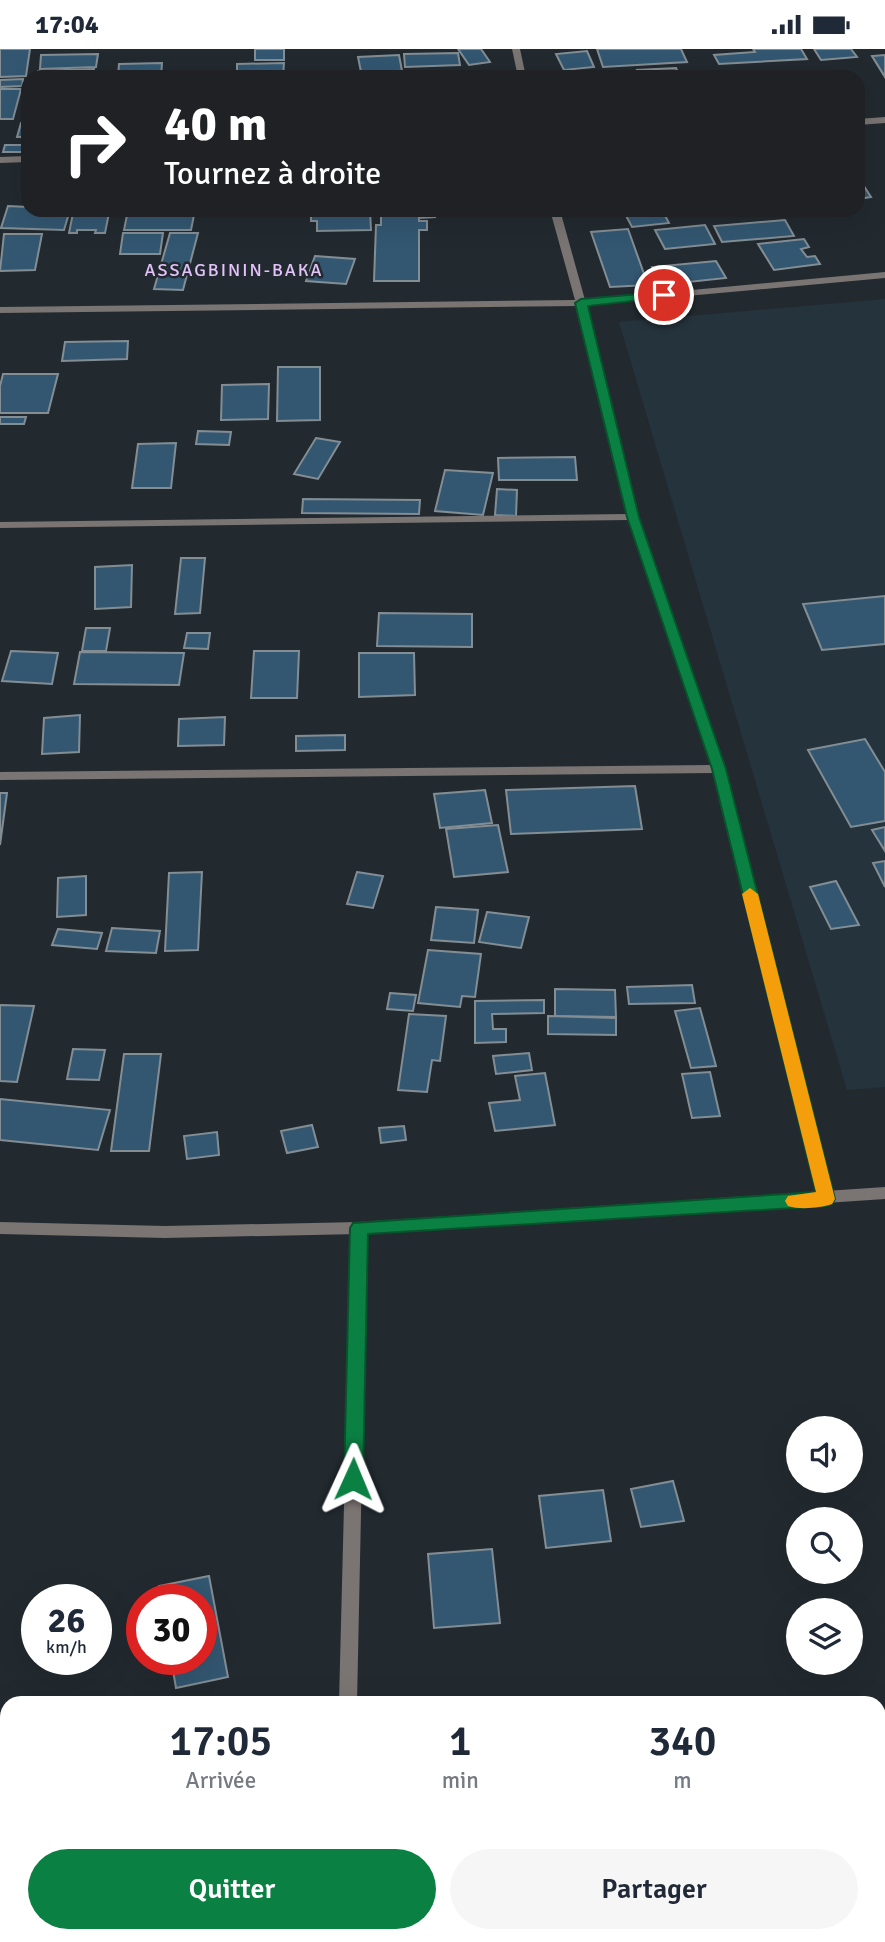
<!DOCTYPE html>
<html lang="fr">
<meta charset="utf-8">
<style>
body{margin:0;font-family:Signika,sans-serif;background:#f6f6f7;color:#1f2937;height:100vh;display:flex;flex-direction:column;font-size:26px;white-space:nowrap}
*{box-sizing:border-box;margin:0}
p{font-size:23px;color:#747a83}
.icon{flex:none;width:38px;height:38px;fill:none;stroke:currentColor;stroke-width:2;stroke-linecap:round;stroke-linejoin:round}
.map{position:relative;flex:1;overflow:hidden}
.side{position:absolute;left:0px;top:1647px;width:886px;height:247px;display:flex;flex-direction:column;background:#fff;border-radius:21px 21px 0 0;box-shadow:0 7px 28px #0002}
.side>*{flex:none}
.banner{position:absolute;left:21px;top:21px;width:844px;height:147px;border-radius:21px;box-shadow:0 7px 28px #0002;background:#202124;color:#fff;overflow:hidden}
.buttons{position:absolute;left:786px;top:1367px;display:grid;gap:14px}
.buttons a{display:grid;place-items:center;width:77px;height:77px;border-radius:50%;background:#fff;box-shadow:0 7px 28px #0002;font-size:35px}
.speed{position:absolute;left:21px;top:1535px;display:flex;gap:14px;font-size:35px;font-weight:700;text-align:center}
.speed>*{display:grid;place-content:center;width:91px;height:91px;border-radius:50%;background:#fff;box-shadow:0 7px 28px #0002;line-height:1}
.speed small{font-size:18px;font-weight:400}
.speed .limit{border:10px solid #d22;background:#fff;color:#111}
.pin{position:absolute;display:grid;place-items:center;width:60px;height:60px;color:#fff;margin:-30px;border:4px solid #fff;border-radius:50%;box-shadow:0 2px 7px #0007}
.me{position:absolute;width:77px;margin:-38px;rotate:1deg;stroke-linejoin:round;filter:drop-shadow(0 0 5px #0008)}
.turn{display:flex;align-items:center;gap:24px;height:147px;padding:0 28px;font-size:32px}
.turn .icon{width:91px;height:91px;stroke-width:2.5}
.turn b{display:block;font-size:49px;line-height:60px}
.eta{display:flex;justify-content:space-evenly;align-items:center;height:119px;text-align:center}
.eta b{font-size:42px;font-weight:600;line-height:49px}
.primary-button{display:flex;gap:14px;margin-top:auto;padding:14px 28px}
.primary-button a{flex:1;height:80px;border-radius:42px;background:#0b8043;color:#fff;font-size:28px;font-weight:600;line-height:80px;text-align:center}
.primary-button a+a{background:#f6f6f7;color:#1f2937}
.status{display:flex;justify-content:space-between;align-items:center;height:49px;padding:0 35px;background:#fff;direction:ltr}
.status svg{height:19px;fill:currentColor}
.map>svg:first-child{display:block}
.built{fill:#25333d}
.building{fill:#335771;stroke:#838d94;stroke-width:2}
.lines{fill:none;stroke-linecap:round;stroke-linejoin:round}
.minor{fill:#7a7473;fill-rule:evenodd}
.tertiary{fill:#7a7473;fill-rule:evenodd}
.route{fill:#0b8043;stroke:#07532c;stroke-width:2}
.slow{fill:#f59e0b}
.labels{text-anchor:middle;stroke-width:5;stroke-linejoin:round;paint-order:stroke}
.far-quarter-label{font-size:18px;letter-spacing:2px;fill:#e3c3f9;stroke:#222a30}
</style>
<div class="status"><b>17:04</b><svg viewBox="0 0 49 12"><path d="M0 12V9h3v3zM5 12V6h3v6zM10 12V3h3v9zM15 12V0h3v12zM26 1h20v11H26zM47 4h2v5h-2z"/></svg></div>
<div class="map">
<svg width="885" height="1893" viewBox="0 0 885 1893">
<rect width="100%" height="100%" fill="#222a30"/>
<path class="built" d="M 885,250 L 885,1038 L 847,1041 L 619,273 Z"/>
<g class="building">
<path d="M 0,0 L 30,0 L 26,27 L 0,28 Z"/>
<rect x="255" y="0" width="29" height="11"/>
<path d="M 458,0 L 481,0 L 490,13 L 469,16 Z"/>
<path d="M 597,0 L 681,0 L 687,13 L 603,18 Z"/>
<path d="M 753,0 L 801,0 L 807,10 L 719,15 L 714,6 L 755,3 Z"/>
<path d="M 814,0 L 851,0 L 857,8 L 821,11 Z"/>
<path d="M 587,2 L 594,18 L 564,21 L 556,5 Z"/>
<path d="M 458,4 L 460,16 L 405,18 L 404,5 Z"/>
<path d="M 98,5 L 96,18 L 40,20 L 41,6 Z"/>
<path d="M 399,6 L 403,27 L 362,28 L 358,8 Z"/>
<path d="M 885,6 L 885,28 L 872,7 Z"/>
<path d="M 162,14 L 161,28 L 118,28 L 119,15 Z"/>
<path d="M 284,14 L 283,28 L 237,28 L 237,15 Z"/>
<path d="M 676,19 L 680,28 L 639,28 L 637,21 Z"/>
<path d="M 94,20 L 93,28 L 37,28 L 38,22 Z"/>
<path d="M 23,30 L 22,37 L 0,38 L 0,31 Z"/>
<path d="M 0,40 L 21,40 L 13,70 L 0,70 Z"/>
<path d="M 21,74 L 28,74 L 28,88 L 17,88 Z"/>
<path d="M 5,96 L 28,96 L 28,103 L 3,103 Z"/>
<path d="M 858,128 L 871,148 L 858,150 Z"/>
<path d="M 8,157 L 28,158 L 28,161 L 70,161 L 64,181 L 1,179 Z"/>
<path d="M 128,161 L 195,161 L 191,181 L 124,181 Z"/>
<path d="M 311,161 L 370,161 L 371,181 L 317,182 L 317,172 L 311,172 Z"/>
<path d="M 374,161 L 434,161 L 435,168 L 419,169 L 419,172 L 427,172 L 427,181 L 419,181 L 419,232 L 374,232 L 376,176 L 381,176 L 381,166 L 374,167 Z"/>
<path d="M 623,161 L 662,161 L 669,174 L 632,178 Z"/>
<path d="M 73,164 L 109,164 L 105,184 L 95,184 L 96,181 L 77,181 L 77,184 L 69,184 Z"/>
<path d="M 785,171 L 794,187 L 722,193 L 714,177 Z"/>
<path d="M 705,176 L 715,195 L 665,200 L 655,181 Z"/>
<path d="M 628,180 L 648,236 L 610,238 L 591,183 Z"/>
<path d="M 123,184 L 163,184 L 160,205 L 120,205 Z"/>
<path d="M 170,184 L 198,184 L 183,241 L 154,240 Z"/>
<path d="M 4,185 L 42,185 L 35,221 L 0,222 Z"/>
<path d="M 804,190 L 809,198 L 801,200 L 807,208 L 815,207 L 820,215 L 774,221 L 758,195 Z"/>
<path d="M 315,207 L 355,210 L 346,235 L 306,232 Z"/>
<path d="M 716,212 L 726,229 L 660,236 L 652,218 Z"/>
<path d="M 128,292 L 127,310 L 62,312 L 65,293 Z"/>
<path d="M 278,318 L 320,318 L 320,371 L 277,372 Z"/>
<path d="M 3,325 L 58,325 L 48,364 L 0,364 L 0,337 Z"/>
<path d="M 269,335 L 268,370 L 221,371 L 222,336 Z"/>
<path d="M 0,368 L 26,368 L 24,375 L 0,375 Z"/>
<path d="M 198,382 L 231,383 L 229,396 L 196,395 Z"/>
<path d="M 316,389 L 340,393 L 318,430 L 294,425 Z"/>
<path d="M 176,394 L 171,439 L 132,439 L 138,395 Z"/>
<path d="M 575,408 L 577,431 L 499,431 L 498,409 Z"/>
<path d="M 445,421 L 493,424 L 483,466 L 435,462 Z"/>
<path d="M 497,440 L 517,441 L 516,467 L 495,466 Z"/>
<path d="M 303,450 L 420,451 L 419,465 L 302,464 Z"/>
<path d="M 181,509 L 205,509 L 200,564 L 175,565 Z"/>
<path d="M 132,516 L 131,558 L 95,560 L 95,518 Z"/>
<path d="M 885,547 L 885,595 L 822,601 L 803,555 Z"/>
<path d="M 379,564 L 472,565 L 472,598 L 377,597 Z"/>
<path d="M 86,579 L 110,579 L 106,602 L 82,602 Z"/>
<path d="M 187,584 L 210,584 L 208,600 L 184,599 Z"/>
<path d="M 11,602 L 58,604 L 52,635 L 2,632 Z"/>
<path d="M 254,602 L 299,602 L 297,649 L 251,649 Z"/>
<path d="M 80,603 L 184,604 L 179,636 L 74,635 Z"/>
<path d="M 359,604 L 414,604 L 415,646 L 359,648 Z"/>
<path d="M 80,666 L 79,703 L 42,705 L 44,669 Z"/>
<path d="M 225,668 L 224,696 L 178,697 L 179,670 Z"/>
<path d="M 345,686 L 345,701 L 296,702 L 296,687 Z"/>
<path d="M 865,690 L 885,723 L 885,772 L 851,778 L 808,701 Z"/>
<path d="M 635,737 L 642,780 L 511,785 L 506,741 Z"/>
<path d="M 485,741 L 492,774 L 440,779 L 434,745 Z"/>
<path d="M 0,744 L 7,744 L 0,796 Z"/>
<path d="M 498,776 L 508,823 L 454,828 L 446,780 Z"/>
<path d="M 885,778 L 885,802 L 872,781 Z"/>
<path d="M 885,812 L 885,838 L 873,814 Z"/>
<path d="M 202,823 L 198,901 L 165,902 L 169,824 Z"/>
<path d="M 357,823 L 383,827 L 373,859 L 347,855 Z"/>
<path d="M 86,827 L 86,866 L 57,868 L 58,829 Z"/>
<path d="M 836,832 L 859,876 L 831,880 L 810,838 Z"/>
<path d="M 436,858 L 478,861 L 474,894 L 431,891 Z"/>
<path d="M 487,863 L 529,868 L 521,899 L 479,893 Z"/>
<path d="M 112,879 L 160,882 L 156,904 L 106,902 Z"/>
<path d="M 58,880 L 102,884 L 97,900 L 52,896 Z"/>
<path d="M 428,901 L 481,905 L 475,948 L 462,947 L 460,958 L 418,954 Z"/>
<path d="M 692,936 L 695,954 L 629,955 L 627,938 Z"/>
<path d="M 555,940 L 615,941 L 616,968 L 555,967 Z"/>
<path d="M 390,944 L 416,946 L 413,962 L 387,960 Z"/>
<path d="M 544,951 L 544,964 L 492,965 L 493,980 L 506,980 L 506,993 L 475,994 L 475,952 Z"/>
<path d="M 0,956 L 34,957 L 17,1033 L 0,1032 Z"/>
<path d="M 700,959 L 716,1017 L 691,1019 L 675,962 Z"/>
<path d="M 409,965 L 446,967 L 440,1012 L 432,1011 L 427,1043 L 398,1041 Z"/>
<path d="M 548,967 L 616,969 L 616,986 L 548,985 Z"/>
<path d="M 73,1000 L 105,1001 L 99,1031 L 67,1030 Z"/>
<path d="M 529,1004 L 532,1021 L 496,1025 L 493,1007 Z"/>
<path d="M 124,1005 L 161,1005 L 149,1102 L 111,1102 Z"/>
<path d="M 710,1023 L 720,1067 L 692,1069 L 682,1025 Z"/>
<path d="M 545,1024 L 555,1076 L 495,1082 L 489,1054 L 520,1051 L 515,1027 Z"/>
<path d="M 0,1050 L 110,1061 L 98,1101 L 0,1091 Z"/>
<path d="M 312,1076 L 318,1098 L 287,1104 L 281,1082 Z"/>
<path d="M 404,1077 L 406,1091 L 381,1094 L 379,1079 Z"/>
<path d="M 217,1083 L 219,1106 L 187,1110 L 184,1087 Z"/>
<path d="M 673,1432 L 684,1472 L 641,1478 L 631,1440 Z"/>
<path d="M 603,1441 L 611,1492 L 546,1499 L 539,1447 Z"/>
<path d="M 492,1500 L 500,1574 L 434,1579 L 428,1505 Z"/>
<path d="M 209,1527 L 228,1628 L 176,1639 L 171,1610 L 201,1610 L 201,1550 L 161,1550 L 159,1537 Z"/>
<path d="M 7,1694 L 7,1783 L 0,1783 L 0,1695 Z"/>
<path d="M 0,1786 L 7,1786 L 7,1886 L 43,1886 L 42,1893 L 0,1893 Z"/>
</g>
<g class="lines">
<g class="minor">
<path d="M 512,0 L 520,0 L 526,28 L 518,28 Z"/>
<path d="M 885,68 L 885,74 L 858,76 L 858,70 Z"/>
<path d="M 28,107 L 28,113 L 0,114 L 0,108 Z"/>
<path d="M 550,161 L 560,161 L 585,251 L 885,223 L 885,229 L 587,256 L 639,468 L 725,720 L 834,1150 L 831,1154 L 826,1156 L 821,1154 L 818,1150 L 714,724 L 0,731 L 0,723 L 711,716 L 629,471 L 0,479 L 0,473 L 627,465 L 577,257 L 0,264 L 0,258 L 575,251 Z"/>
<path d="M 359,1173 L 364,1175 L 367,1179 L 357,1654 L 339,1654 L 351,1179 L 354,1175 Z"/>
<rect x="333" y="1886" width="20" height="7"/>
</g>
<path class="tertiary" d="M 885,1138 L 885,1150 L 359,1185 L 165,1189 L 0,1185 L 0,1173 L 165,1177 L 359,1173 Z"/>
</g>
<path class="route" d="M 664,243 L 670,246 L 668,248 L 588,257 L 639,468 L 726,720 L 835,1150 L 832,1155 L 826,1157 L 368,1185 L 363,1430 L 360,1436 L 353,1439 L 346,1436 L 344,1430 L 350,1179 L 353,1174 L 816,1143 L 712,720 L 627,468 L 575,254 L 581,250 Z"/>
<path class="slow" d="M 750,839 L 758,845 L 835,1150 L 832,1155 C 820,1159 800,1161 788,1157 L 785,1152 L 788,1147 L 816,1143 L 742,845 Z"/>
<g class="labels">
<g class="far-quarter-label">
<text x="234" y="227">ASSAGBININ-BAKA</text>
</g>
</g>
</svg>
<div class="buttons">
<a><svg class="icon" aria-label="sound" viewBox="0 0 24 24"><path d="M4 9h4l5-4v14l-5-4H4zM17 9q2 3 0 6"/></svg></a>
<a><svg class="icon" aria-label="search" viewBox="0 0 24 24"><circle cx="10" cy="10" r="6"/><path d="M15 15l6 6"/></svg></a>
<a><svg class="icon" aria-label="layers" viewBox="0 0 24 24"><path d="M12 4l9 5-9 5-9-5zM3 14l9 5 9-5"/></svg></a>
</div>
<div class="speed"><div>26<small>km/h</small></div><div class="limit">30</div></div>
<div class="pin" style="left:664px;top:246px;background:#d93025"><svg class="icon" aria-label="arrive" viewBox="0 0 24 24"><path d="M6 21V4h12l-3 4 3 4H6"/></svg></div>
<svg class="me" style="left:353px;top:1430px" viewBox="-20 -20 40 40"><path d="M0-17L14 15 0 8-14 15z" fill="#0b8043" stroke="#fff" stroke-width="4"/></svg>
<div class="banner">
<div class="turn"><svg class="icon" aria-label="right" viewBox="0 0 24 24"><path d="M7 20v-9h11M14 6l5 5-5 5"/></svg><div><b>40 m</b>Tournez à droite</div></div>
</div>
<section class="side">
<div class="eta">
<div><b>17:05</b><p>Arrivée</p></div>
<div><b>1</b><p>min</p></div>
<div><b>340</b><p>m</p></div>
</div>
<div class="primary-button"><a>Quitter</a><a>Partager</a></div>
</section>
</div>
